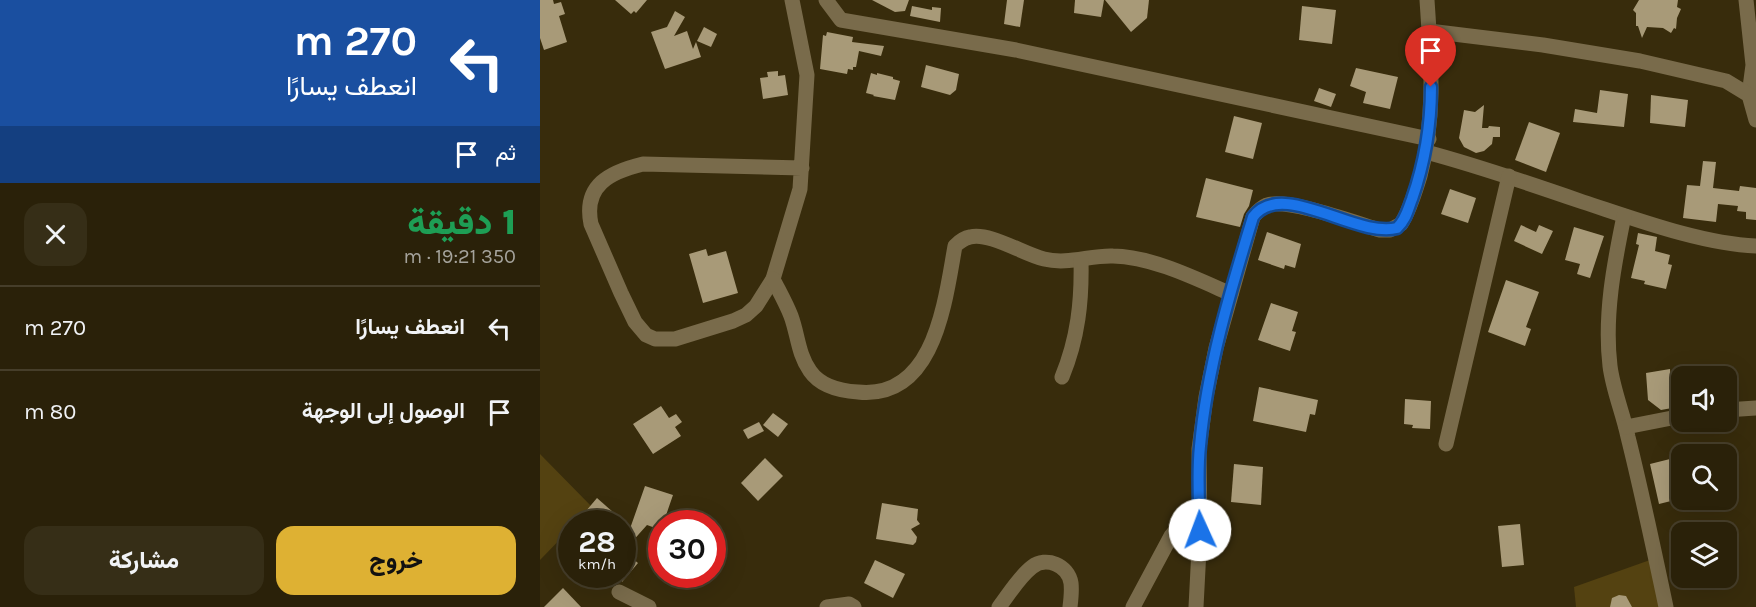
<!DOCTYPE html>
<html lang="ar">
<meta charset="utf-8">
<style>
body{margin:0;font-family:Karla,Vazirmatn,sans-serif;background:#362e17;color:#f1f3f6;direction:rtl;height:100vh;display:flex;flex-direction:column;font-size:22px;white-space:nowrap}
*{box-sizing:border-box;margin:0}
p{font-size:20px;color:#a5a39c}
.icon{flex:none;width:33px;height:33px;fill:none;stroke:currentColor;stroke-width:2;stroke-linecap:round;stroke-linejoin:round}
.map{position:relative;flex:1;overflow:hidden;direction:ltr}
.details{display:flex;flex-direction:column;background:#2a2109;width:540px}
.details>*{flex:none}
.hud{background:#1a4fa0;color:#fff;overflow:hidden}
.controls{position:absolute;left:1131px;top:366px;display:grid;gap:12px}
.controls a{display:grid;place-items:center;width:66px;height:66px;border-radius:12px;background:#2a2109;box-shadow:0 6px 24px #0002,0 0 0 2px #463e2a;font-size:30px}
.speed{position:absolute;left:18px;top:510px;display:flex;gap:12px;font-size:30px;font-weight:700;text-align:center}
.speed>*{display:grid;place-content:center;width:78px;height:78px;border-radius:50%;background:#2a2109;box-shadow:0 6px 24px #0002,0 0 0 2px #463e2a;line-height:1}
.speed small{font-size:15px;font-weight:400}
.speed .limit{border:9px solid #d22;background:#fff;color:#111}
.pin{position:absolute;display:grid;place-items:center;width:51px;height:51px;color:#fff;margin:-62px -26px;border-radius:50% 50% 50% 0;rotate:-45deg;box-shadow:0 0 6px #0007}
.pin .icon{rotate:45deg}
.me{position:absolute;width:66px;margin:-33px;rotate:358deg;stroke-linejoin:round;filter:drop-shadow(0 0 4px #0008)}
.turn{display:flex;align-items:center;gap:21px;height:126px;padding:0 24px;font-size:27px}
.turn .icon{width:78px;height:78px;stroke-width:2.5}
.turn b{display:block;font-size:42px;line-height:51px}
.then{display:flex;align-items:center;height:57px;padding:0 24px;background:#0003;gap:12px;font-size:22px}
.round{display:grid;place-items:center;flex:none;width:63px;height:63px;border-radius:18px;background:#362e17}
.headline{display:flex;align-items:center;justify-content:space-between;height:102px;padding:0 24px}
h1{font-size:36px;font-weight:800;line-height:45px;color:#1e9e55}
.cta{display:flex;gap:12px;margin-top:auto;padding:12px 24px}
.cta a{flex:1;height:69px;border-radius:18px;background:#deb133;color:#111;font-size:24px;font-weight:800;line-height:69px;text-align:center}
.cta a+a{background:#362e17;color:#f1f3f6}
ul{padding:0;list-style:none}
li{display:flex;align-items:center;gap:18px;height:84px;padding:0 24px;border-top:2px solid #463e2a}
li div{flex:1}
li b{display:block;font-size:22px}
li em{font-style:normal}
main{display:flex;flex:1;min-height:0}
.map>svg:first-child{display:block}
.green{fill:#544211}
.building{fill:#a89a78}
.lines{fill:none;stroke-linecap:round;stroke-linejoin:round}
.minor{stroke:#796b4b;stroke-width:15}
.route-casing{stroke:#114b97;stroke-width:15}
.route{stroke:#1a73e8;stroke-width:10}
</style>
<main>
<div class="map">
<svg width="1216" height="607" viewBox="0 0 1216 607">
<rect width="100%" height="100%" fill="#382c0c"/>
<g class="green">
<path d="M 0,454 L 52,507 L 36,523 L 32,524 L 31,528 L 0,560 Z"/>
<path d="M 1110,560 L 1121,607 L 1036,607 L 1034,587 Z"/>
</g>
<g class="building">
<path d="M 0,0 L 13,0 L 14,4 L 21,2 L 25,14 L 19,16 L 27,42 L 4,50 L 0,38 Z"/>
<path d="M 75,0 L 107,0 L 96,13 L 94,11 L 91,14 Z"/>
<path d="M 332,0 L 369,0 L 365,11 L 355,12 Z"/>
<path d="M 467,0 L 484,0 L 480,27 L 464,24 Z"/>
<path d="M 535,0 L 564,0 L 561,17 L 534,13 Z"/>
<path d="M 565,0 L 609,0 L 607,18 L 591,32 Z"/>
<path d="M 1099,0 L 1138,0 L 1137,7 L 1141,9 L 1137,18 L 1136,29 L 1134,28 L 1131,33 L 1123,28 L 1107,27 L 1102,38 L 1098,26 L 1096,26 L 1096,13 L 1093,10 Z"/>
<path d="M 372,6 L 392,10 L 392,7 L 401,8 L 400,22 L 370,16 Z"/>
<path d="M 762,6 L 796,10 L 792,44 L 759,40 Z"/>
<path d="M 135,11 L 145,17 L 134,36 L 147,31 L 153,49 L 156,42 L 161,57 L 125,69 L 111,32 L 127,27 Z"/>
<path d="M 164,27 L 177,34 L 171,47 L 157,41 Z"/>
<path d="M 287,32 L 313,37 L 312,42 L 344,46 L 341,56 L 319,51 L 316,67 L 313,67 L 313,70 L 308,69 L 307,74 L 280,69 L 283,35 L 286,36 Z"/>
<path d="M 386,65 L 419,74 L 416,90 L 410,95 L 381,87 Z"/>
<path d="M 816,68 L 858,77 L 850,109 L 823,103 L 826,92 L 810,86 Z"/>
<path d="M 238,71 L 238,76 L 245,75 L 248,95 L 223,99 L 220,78 L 228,77 L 227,72 Z"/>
<path d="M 331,73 L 337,75 L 337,73 L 353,77 L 353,79 L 360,81 L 355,100 L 333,96 L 334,95 L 326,93 Z"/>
<path d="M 779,88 L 796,94 L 791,107 L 774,101 Z"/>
<path d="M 1060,90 L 1088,94 L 1084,127 L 1033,122 L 1035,109 L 1057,113 Z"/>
<path d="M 1111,95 L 1148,100 L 1145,127 L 1110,123 Z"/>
<path d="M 944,105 L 942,128 L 948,128 L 949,126 L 960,127 L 960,137 L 953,137 L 952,144 L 944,151 L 936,153 L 924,147 L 919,138 L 924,110 L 935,112 Z"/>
<path d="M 694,116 L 722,123 L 713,159 L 685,152 Z"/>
<path d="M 989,122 L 1020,133 L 1006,172 L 975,160 Z"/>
<path d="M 1163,161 L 1176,162 L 1173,188 L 1199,191 L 1200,186 L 1216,188 L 1216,220 L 1206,219 L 1206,212 L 1197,211 L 1198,206 L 1178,204 L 1176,222 L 1143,218 L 1147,185 L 1160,186 Z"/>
<path d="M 666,178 L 713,190 L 709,206 L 704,214 L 700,227 L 656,217 Z"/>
<path d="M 910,189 L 936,198 L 928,223 L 901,214 Z"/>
<path d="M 981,225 L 996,232 L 999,225 L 1013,231 L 1002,254 L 974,241 Z"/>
<path d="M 1034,227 L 1064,236 L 1050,278 L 1037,274 L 1040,264 L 1025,260 Z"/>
<path d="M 727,232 L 761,244 L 755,268 L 745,265 L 744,269 L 718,260 Z"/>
<path d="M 1098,233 L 1117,237 L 1115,251 L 1130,255 L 1128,264 L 1132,265 L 1126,289 L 1104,284 L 1105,281 L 1091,278 L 1099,245 L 1096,244 Z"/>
<path d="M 166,249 L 168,256 L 186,251 L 198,293 L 163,303 L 149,254 Z"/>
<path d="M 966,280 L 999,292 L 986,327 L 991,329 L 985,346 L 948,332 Z"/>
<path d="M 731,303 L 758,312 L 752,331 L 756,332 L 750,351 L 718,340 Z"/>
<path d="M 1130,369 L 1131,388 L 1142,398 L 1132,408 L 1121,410 L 1108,400 L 1106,373 Z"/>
<path d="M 719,387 L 778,400 L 775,415 L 770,414 L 766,432 L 713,421 Z"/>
<path d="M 865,399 L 891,401 L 890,429 L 872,428 L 873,425 L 864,424 Z"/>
<path d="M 121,406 L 129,418 L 136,414 L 142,422 L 135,427 L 141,436 L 113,454 L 93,424 Z"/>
<path d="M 233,413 L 248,424 L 238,437 L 223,425 Z"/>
<path d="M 219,422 L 224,431 L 208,439 L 203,430 Z"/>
<path d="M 225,458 L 243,476 L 218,501 L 201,483 Z"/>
<path d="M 1134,458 L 1137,470 L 1142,469 L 1142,503 L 1132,505 L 1131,501 L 1119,504 L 1110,464 Z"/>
<path d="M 694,464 L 723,467 L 721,505 L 691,502 Z"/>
<path d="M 105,486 L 133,495 L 123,524 L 122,524 L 121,530 L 107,525 L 90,544 L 94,546 L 87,554 L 98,563 L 82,582 L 82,537 L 86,540 Z"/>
<path d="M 57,498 L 74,513 L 65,524 L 35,524 Z"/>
<path d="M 342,503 L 378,509 L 377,520 L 380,524 L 371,529 L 377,537 L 376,542 L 373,545 L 336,539 Z"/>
<path d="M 980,524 L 984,565 L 962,567 L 958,526 Z"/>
<path d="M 335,560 L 365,574 L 353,598 L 324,583 Z"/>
<path d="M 23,588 L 41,607 L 4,607 Z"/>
<path d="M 1079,595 L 1086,596 L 1092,607 L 1070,607 L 1072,598 Z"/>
</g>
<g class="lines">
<g class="minor">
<path d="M 252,0 L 267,75 L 260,189 L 233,279 L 216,306 L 206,315 L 193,321 L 135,339 L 115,339 L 106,335 L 95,322 L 81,293 L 51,224 C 43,185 70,172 103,164 L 262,168"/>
<path d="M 286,0 L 301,20 L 476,50 L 889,139"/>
<path d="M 1206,0 L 1213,65 L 1209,95"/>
<path d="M 889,31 L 1003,45 L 1100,61 L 1186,81 L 1209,95 L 1216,120"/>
<path d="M 886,152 C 939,166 991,184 1043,202 C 1095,219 1162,244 1216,246"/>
<path d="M 1084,216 C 1074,264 1064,316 1070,366 C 1073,390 1083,413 1088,437 C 1102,493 1114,550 1126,607"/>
<path d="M 233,279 C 239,291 246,303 251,316 C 258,335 258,354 270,371 C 281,387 301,391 318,392 C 395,400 405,301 415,246 C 419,242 424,238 430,237 C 450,232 483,254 504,259 C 528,265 550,255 573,256 C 610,256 657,279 691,294"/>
<path d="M 522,377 C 538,338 542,301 541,260"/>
<path d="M 1186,410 L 1216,408"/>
<path d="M 1086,427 L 1142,416"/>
<path d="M 906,444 L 969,176"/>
<path d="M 79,592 L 109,607"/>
<path d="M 287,607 L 309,604 L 314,607"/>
<path d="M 459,607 C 469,594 479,577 492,567 C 506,556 528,565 531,583 C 532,591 531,599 530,607"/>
<path d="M 593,607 L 631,536 L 645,519 L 659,512"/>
<path d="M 656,607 L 660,530 L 659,449 L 666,397 L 676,348 L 713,217 C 717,212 720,208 727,205 C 748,198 816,223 840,230 L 850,230 L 861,224 C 870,210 875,192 880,176 C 896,117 891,60 887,0"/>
</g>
</g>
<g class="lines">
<g class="route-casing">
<path id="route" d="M 660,530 C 659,502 657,474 660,446 C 667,368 690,292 713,217 C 742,178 817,239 857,228 C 866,220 868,209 872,199 C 885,162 891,126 891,87"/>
</g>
<use href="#route" class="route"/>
</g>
</svg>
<div class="controls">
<a><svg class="icon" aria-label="sound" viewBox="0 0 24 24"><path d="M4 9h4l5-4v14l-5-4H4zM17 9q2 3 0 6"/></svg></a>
<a><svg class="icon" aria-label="search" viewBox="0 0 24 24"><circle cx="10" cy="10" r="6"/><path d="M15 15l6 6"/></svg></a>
<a><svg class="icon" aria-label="layers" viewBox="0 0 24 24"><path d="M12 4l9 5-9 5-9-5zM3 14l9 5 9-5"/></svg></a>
</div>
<div class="speed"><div>28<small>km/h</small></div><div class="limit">30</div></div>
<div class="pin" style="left:891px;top:87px;background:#d93025"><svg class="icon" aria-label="arrive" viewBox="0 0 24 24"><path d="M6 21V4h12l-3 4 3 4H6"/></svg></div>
<svg class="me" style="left:660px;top:530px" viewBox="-20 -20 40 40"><circle r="19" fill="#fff"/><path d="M0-13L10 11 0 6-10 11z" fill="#1a73e8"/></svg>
</div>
<section class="details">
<div class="hud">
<div class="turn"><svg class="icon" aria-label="left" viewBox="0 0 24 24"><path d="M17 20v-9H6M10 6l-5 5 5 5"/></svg><div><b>270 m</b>انعطف يسارًا</div></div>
<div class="then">ثم<svg class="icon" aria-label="arrive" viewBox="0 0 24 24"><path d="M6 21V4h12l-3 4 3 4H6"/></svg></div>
</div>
<div class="headline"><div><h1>1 دقيقة</h1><p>350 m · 19:21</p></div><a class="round"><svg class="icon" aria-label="close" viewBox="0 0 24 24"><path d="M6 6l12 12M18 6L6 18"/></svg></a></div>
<ul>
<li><svg class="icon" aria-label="left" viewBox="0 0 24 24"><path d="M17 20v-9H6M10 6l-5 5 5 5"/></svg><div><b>انعطف يسارًا</b></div><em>270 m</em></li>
<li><svg class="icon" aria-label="arrive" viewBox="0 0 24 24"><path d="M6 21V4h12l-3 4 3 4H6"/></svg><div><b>الوصول إلى الوجهة</b></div><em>80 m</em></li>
</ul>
<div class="cta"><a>خروج</a><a>مشاركة</a></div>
</section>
</main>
